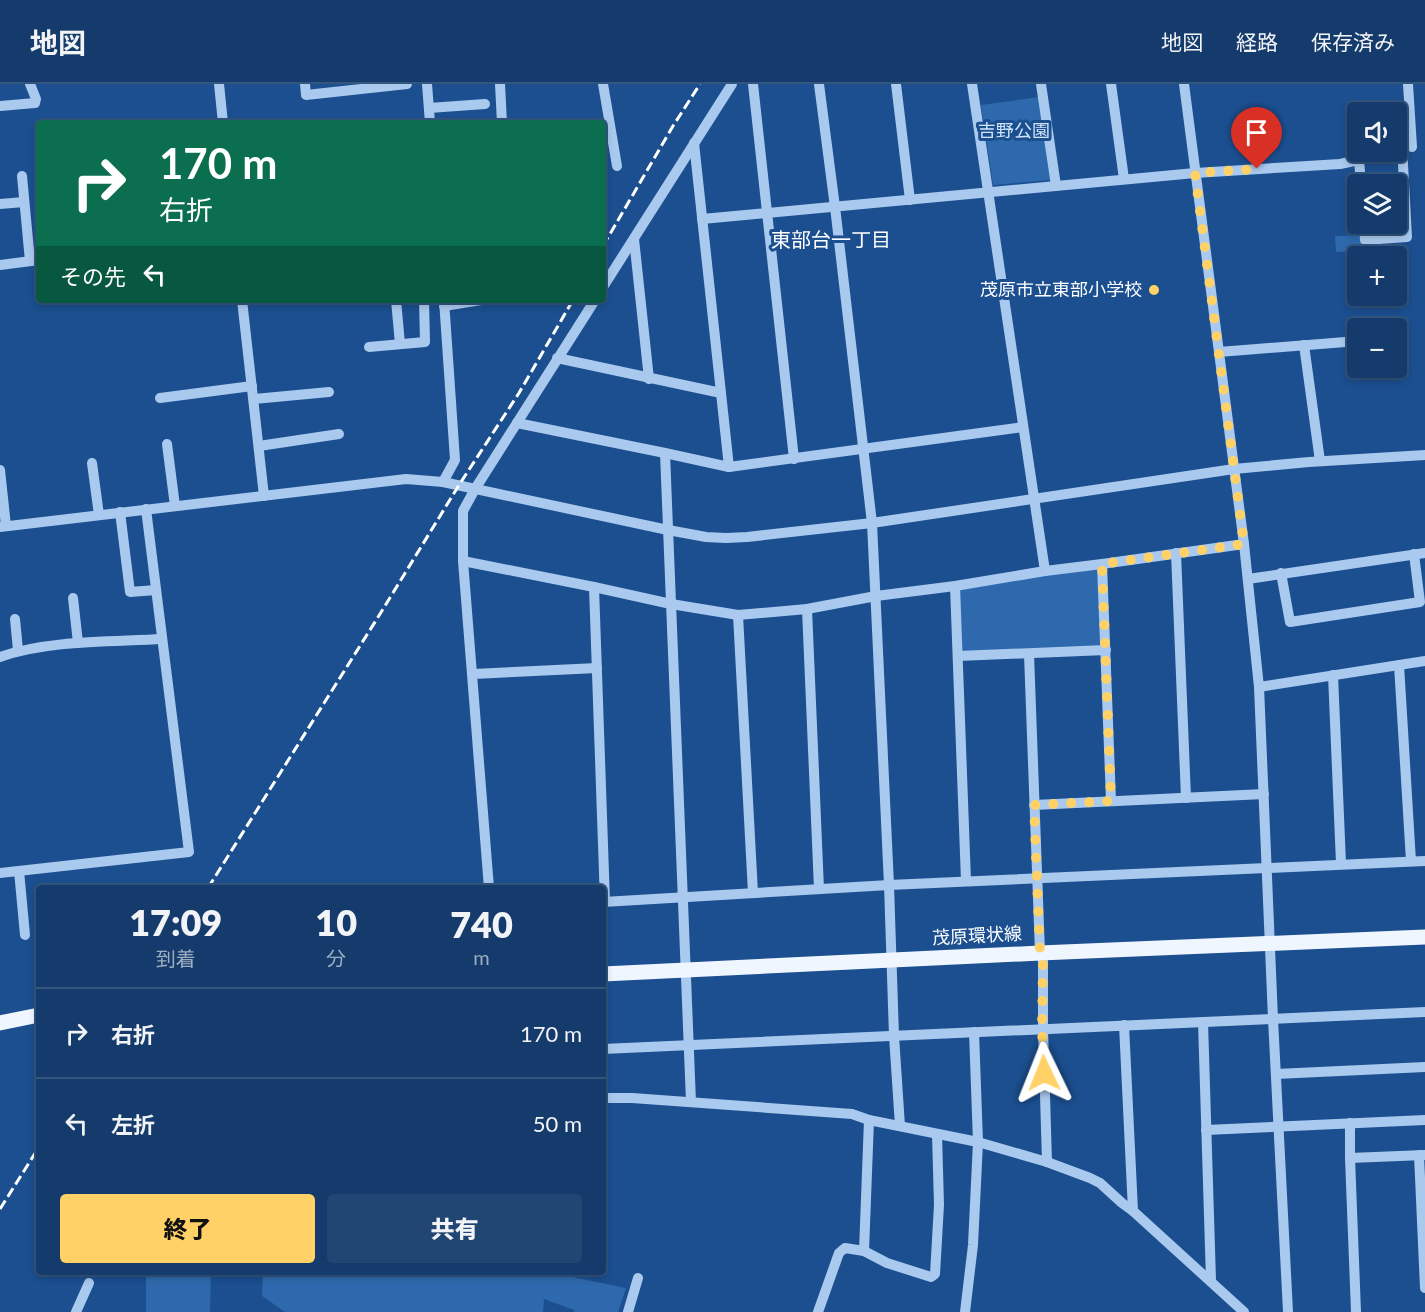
<!DOCTYPE html>
<html lang="ja">
<meta charset="utf-8">
<style>
body{margin:0;font-family:Lato,"Noto Sans JP",sans-serif;background:#214673;color:#f1f3f6;height:100vh;display:flex;flex-direction:column;font-size:22px;white-space:nowrap}
*{box-sizing:border-box;margin:0}
p{font-size:20px;color:#9dadc1}
.icon{flex:none;width:33px;height:33px;fill:none;stroke:currentColor;stroke-width:2;stroke-linecap:round;stroke-linejoin:round}
.map{position:relative;flex:1;overflow:hidden}
.side{position:absolute;left:36px;top:801px;width:570px;height:390px;display:flex;flex-direction:column;background:#143b6b;border-radius:6px;box-shadow:0 3px 9px #0003,0 0 0 2px #33557e}
.side>*{flex:none}
.banner{position:absolute;left:36px;top:36px;width:570px;height:183px;border-radius:6px;box-shadow:0 3px 9px #0003,0 0 0 2px #33557e;background:#0b6e4f;color:#fff;overflow:hidden}
.buttons{position:absolute;left:1347px;top:18px;display:grid;gap:12px}
.buttons a{display:grid;place-items:center;width:60px;height:60px;border-radius:6px;background:#143b6b;box-shadow:0 3px 9px #0003,0 0 0 2px #33557e;font-size:30px}
.pin{position:absolute;display:grid;place-items:center;width:51px;height:51px;color:#fff;margin:-62px -26px;border-radius:50% 50% 50% 0;rotate:-45deg;box-shadow:0 0 6px #0007}
.pin .icon{rotate:45deg}
.me{position:absolute;width:66px;margin:-33px;rotate:358deg;stroke-linejoin:round;filter:drop-shadow(0 0 4px #0008)}
.turn{display:flex;align-items:center;gap:21px;height:126px;padding:0 24px;font-size:27px}
.turn .icon{width:78px;height:78px;stroke-width:2.5}
.turn b{display:block;font-size:42px;line-height:51px}
.then{display:flex;align-items:center;height:57px;padding:0 24px;background:#0003;gap:12px;font-size:22px}
.eta{display:flex;justify-content:space-evenly;align-items:center;height:102px;text-align:center}
.eta b{font-size:36px;font-weight:800;line-height:42px}
.primary-button{display:flex;gap:12px;margin-top:auto;padding:12px 24px}
.primary-button a{flex:1;height:69px;border-radius:6px;background:#ffd166;color:#111;font-size:24px;font-weight:800;line-height:69px;text-align:center}
.primary-button a+a{background:#214673;color:#f1f3f6}
ul{padding:0;list-style:none}
li{display:flex;align-items:center;gap:18px;height:90px;padding:0 24px;border-top:2px solid #33557e}
li div{flex:1}
li b{display:block;font-size:22px}
li em{font-style:normal}
header{display:flex;align-items:center;gap:36px;box-sizing:border-box;height:84px;padding:0 30px;background:#143b6b;border-bottom:2px solid #33557e}
header strong{font-size:28px}
nav{display:flex;gap:33px;margin-inline-start:auto;font-size:21px}
.map>svg:first-child{display:block}
.green{fill:#2e69ad}
.lines{fill:none;stroke-linecap:round;stroke-linejoin:round}
.minor{stroke:#a9c9ee;stroke-width:10}
.major{stroke:#f0f6ff;stroke-width:15}
.rail{stroke:#fff;stroke-width:3;stroke-dasharray:10 4.5;stroke-linecap:butt}
.route{stroke:#ffd166;stroke-width:10;stroke-dasharray:0 18}
.poi-dot{fill:#ffd166;stroke:#1b4f8f;stroke-width:2}
.labels{text-anchor:middle;stroke-width:6;stroke-linejoin:round;paint-order:stroke}
.park-label{font-size:18px;fill:#cfe3fa;stroke:#1b4f8f}
.poi-label{font-size:18px;fill:#fff;stroke:#1b4f8f;text-anchor:end}
.street-label{font-size:18px;fill:#fff;stroke:#1b4f8f}
.neighbourhood-label{font-size:20px;fill:#fff;stroke:#1b4f8f}
</style>
<header>
<strong>地図</strong>
<nav><a>地図</a><a>経路</a><a>保存済み</a></nav>
</header>
<div class="map">
<svg width="1425" height="1228" viewBox="0 0 1425 1228">
<rect width="100%" height="100%" fill="#1b4f8f"/>
<g class="green">
<path d="M 1039,13 L 1050,96 L 993,101 L 981,21 Z"/>
<path d="M 1362,151 L 1364,167 L 1336,168 L 1335,152 Z"/>
<path d="M 1098,485 L 1102,564 L 960,568 L 959,505 L 1044,491 Z"/>
<path d="M 146,1188 L 211,1188 L 210,1228 L 146,1228 Z"/>
<path d="M 263,1188 L 558,1188 L 558,1190 L 626,1204 L 618,1228 L 574,1228 L 574,1226 L 544,1215 L 543,1228 L 285,1228 L 262,1212 Z"/>
</g>
<g class="lines">
<g class="minor">
<path d="M 219,0 L 223,39"/>
<path d="M 305,0 L 306,11 L 407,0"/>
<path d="M 427,0 L 430,39"/>
<path d="M 500,0 L 502,39"/>
<path d="M 603,0 L 617,82"/>
<path d="M 753,0 L 794,375"/>
<path d="M 819,0 L 835,123 L 872,439 L 889,801 L 894,952 L 900,1042"/>
<path d="M 896,0 L 910,116"/>
<path d="M 972,0 L 1045,487"/>
<path d="M 1041,0 L 1056,102"/>
<path d="M 1111,0 L 1124,95"/>
<path d="M 1184,0 L 1244,460 L 1259,603 L 1273,935 L 1288,1228"/>
<path d="M 1408,0 L 1412,63"/>
<path d="M 0,22 L 35,19 L 36,15 L 30,0"/>
<path d="M 429,24 L 485,20"/>
<path d="M 694,59 L 729,383"/>
<path d="M 1359,76 L 1361,100"/>
<path d="M 22,92 L 30,177"/>
<path d="M 0,120 L 24,118"/>
<path d="M 702,135 L 1195,89 L 1340,80 L 1359,76 L 1370,70 L 1379,68"/>
<path d="M 1364,140 L 1365,156 L 1407,153 L 1402,62"/>
<path d="M 634,155 L 649,295"/>
<path d="M 0,181 L 39,176"/>
<path d="M 603,203 L 732,0"/>
<path d="M 242,216 L 264,412"/>
<path d="M 396,216 L 400,260"/>
<path d="M 444,222 L 481,216"/>
<path d="M 1304,261 L 1320,377"/>
<path d="M 369,263 L 425,258 L 424,216"/>
<path d="M 1219,268 L 1358,257"/>
<path d="M 557,274 L 721,309"/>
<path d="M 160,314 L 252,302"/>
<path d="M 254,315 L 329,308"/>
<path d="M 517,339 L 665,369 L 729,383 L 1023,343"/>
<path d="M 167,360 L 175,422"/>
<path d="M 259,362 L 339,350"/>
<path d="M 665,369 L 691,1018"/>
<path d="M 92,379 L 99,431"/>
<path d="M 0,386 L 6,442"/>
<path d="M 443,398 L 455,376 L 444,216"/>
<path d="M 120,428 L 130,508 L 156,506"/>
<path d="M 0,443 L 406,395 L 443,398 L 668,446 L 706,453 L 726,454 L 747,453 L 872,439 L 1234,385 L 1309,378 L 1425,371"/>
<path d="M 1176,469 L 1186,714"/>
<path d="M 463,477 L 594,503 L 671,520 L 738,531 L 807,525 L 876,512 L 955,502 L 1045,487 L 1102,480 L 1244,460"/>
<path d="M 1102,480 L 1111,717"/>
<path d="M 1281,489 L 1290,538 L 1420,518 L 1414,470"/>
<path d="M 1248,495 L 1425,469"/>
<path d="M 955,502 L 966,797"/>
<path d="M 594,503 L 605,818"/>
<path d="M 73,514 L 78,559"/>
<path d="M 807,525 L 819,805"/>
<path d="M 738,531 L 753,809"/>
<path d="M 15,535 L 18,566"/>
<path d="M 1029,570 L 1040,869 L 1043,877 L 1043,945 L 1047,1078"/>
<path d="M 958,572 L 1106,566"/>
<path d="M 0,573 C 47,556 112,558 162,555"/>
<path d="M 1399,581 L 1411,777"/>
<path d="M 473,590 L 597,584"/>
<path d="M 1333,591 L 1341,779"/>
<path d="M 1259,603 L 1425,577"/>
<path d="M 1034,721 L 1264,710"/>
<path d="M 19,787 L 25,851"/>
<path d="M 0,789 L 189,768 L 146,425"/>
<path d="M 489,804 L 463,477 L 463,427 L 475,405 L 595,216"/>
<path d="M 603,818 L 889,801 L 1425,777"/>
<path d="M 1203,938 L 1211,1196"/>
<path d="M 1124,941 L 1133,1127"/>
<path d="M 603,965 L 1425,928"/>
<path d="M 1276,990 L 1425,983"/>
<path d="M 603,1014 L 632,1014 L 852,1030 L 869,1036 L 978,1058 L 1047,1078 L 1090,1094 L 1100,1099 L 1122,1119 L 1133,1127 L 1244,1228"/>
<path d="M 1350,1039 L 1350,1074 L 1356,1228"/>
<path d="M 1206,1046 L 1425,1036"/>
<path d="M 1419,1071 L 1425,1204"/>
<path d="M 1350,1074 L 1424,1071"/>
<path d="M 864,1167 L 869,1036"/>
<path d="M 76,1228 L 89,1199"/>
<path d="M 628,1228 L 638,1194"/>
<path d="M 818,1228 L 839,1169 L 845,1164 L 864,1167 L 887,1179 L 931,1193 L 935,1190 L 939,1121 L 937,1050"/>
<path d="M 965,1228 L 973,1161 L 978,1058 L 974,948"/>
</g>
<g class="major">
<path d="M 603,890 L 1040,869 L 1425,853"/>
<path d="M 0,939 L 39,931"/>
</g>
<g class="rail">
<path d="M 603,162 L 673,42 L 700,0"/>
<path d="M 208,804 L 380,530 L 459,401 L 519,309 L 573,216"/>
<path d="M 0,1125 L 39,1063"/>
</g>
</g>
<g class="lines">
<path class="route" d="M 1044,989 L 1042,945 L 1043,877 L 1040,869 L 1034,721 L 1111,717 L 1102,480 L 1244,460 L 1195,89 L 1257,85"/>
</g>
<circle class="poi-dot" cx="1154" cy="206" r="6"/>
<g class="labels">
<g class="park-label">
<text x="1014" y="53">吉野公園</text>
</g>
<g class="poi-label">
<text x="1142" y="212">茂原市立東部小学校</text>
</g>
<g class="street-label">
<text transform="translate(977 852) rotate(-3)" y="6">茂原環状線</text>
</g>
<g class="neighbourhood-label">
<text x="831" y="163">東部台一丁目</text>
</g>
</g>
</svg>
<div class="buttons">
<a><svg class="icon" aria-label="sound" viewBox="0 0 24 24"><path d="M4 9h4l5-4v14l-5-4H4zM17 9q2 3 0 6"/></svg></a>
<a><svg class="icon" aria-label="layers" viewBox="0 0 24 24"><path d="M12 4l9 5-9 5-9-5zM3 14l9 5 9-5"/></svg></a>
<a>+</a>
<a>−</a>
</div>
<div class="pin" style="left:1257px;top:85px;background:#d93025"><svg class="icon" aria-label="arrive" viewBox="0 0 24 24"><path d="M6 21V4h12l-3 4 3 4H6"/></svg></div>
<svg class="me" style="left:1044px;top:989px" viewBox="-20 -20 40 40"><path d="M0-17L14 15 0 8-14 15z" fill="#ffd166" stroke="#fff" stroke-width="4"/></svg>
<div class="banner">
<div class="turn"><svg class="icon" aria-label="right" viewBox="0 0 24 24"><path d="M7 20v-9h11M14 6l5 5-5 5"/></svg><div><b>170 m</b>右折</div></div>
<div class="then">その先<svg class="icon" aria-label="left" viewBox="0 0 24 24"><path d="M17 20v-9H6M10 6l-5 5 5 5"/></svg></div>
</div>
<section class="side">
<div class="eta">
<div><b>17:09</b><p>到着</p></div>
<div><b>10</b><p>分</p></div>
<div><b>740</b><p>m</p></div>
</div>
<ul>
<li><svg class="icon" aria-label="right" viewBox="0 0 24 24"><path d="M7 20v-9h11M14 6l5 5-5 5"/></svg><div><b>右折</b></div><em>170 m</em></li>
<li><svg class="icon" aria-label="left" viewBox="0 0 24 24"><path d="M17 20v-9H6M10 6l-5 5 5 5"/></svg><div><b>左折</b></div><em>50 m</em></li>
</ul>
<div class="primary-button"><a>終了</a><a>共有</a></div>
</section>
</div>
